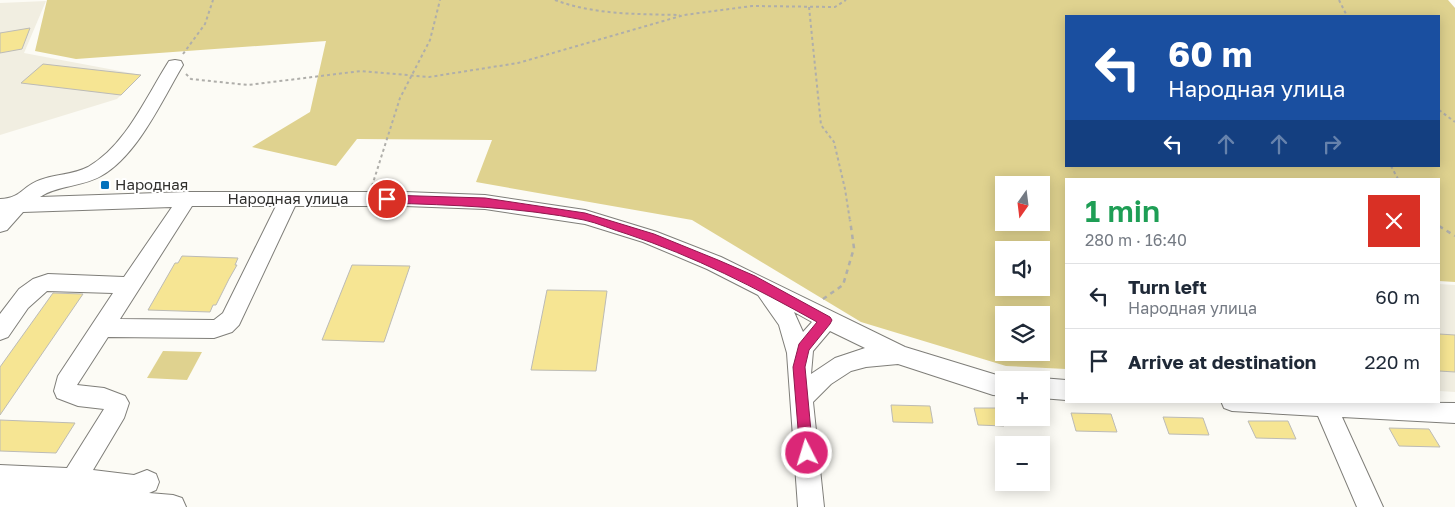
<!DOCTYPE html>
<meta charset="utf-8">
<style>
body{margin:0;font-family:"Golos Text",sans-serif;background:#f2f2f3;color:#1f2937;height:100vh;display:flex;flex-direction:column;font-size:19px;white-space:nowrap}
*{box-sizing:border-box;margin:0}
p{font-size:16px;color:#747a83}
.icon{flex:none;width:28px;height:28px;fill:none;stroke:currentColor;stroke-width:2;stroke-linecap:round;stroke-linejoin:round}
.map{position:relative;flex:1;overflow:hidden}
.panel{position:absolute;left:1065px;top:178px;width:375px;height:225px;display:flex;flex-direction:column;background:#fff;border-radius:0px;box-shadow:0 2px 12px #0003}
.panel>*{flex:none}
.guide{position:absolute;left:1065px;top:15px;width:375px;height:152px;border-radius:0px;box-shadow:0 2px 12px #0003;background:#1a4fa0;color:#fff;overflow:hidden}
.needle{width:32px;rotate:194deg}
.buttons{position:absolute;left:995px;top:176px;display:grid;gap:10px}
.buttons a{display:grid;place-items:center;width:55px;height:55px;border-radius:0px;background:#fff;box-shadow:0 2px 12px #0003;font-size:25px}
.pin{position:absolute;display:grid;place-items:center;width:42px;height:42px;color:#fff;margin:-21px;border:2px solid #fff;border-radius:50%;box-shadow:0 1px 5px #0007}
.me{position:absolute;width:55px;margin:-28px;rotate:355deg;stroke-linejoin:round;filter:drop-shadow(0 0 4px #0008)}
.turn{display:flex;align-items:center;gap:18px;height:105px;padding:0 20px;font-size:22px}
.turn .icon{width:65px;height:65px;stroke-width:2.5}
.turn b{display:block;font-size:35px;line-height:42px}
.lanes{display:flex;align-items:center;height:48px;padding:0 20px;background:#0003;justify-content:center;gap:25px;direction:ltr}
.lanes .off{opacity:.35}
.round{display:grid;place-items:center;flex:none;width:52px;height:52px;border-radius:0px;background:#f2f2f3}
.overview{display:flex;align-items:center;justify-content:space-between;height:85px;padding:0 20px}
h1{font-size:30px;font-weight:600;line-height:38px;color:#1e9e55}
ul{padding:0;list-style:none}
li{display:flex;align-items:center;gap:15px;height:65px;padding:0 20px;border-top:1px solid #e0e1e3}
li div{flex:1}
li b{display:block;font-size:19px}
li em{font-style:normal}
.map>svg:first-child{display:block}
.built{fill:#f1eee1}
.green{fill:#dfd28f;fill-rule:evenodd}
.building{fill:#f6e593;stroke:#bcbbb6}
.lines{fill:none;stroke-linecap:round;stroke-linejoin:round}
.minor-casing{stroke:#7f7e79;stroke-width:2}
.path-far1{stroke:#afaeaa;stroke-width:2;stroke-dasharray:3 3;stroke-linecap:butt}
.path{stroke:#afaeaa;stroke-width:2.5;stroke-dasharray:4.5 4.5;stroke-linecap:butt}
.minor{fill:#fff;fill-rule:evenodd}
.route{fill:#db2777;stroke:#8e194d}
.poi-dot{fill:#0371bc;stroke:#fff;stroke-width:2}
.labels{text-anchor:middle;stroke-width:4;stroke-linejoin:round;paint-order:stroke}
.poi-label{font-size:15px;fill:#31302e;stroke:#fff;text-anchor:start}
.street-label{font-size:15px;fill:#31302e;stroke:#fff}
</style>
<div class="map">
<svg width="1455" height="507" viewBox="0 0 1455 507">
<rect width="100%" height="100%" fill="#fcfbf5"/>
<g class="built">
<path d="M 46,1 L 24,53 L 141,75 L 117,99 L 0,135 L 0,3 Z"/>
<path d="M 1439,284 L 1455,285 L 1455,392 L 1439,391 Z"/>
</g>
<g class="green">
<path d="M 47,0 L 1448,0 L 1455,8 L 1455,282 L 1439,281 L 1439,179 L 1066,179 L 1066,369 L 1006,366 L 861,322 L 692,220 L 476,182 L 492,140 L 357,139 L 336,166 L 252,147 L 310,112 L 326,41 L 76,59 L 35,51 ZM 1066,16 L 1439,16 L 1439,166 L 1066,166 ZM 1004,185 L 1041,185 L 1041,222 L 1004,222 ZM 1004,250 L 1041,250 L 1041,288 L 1004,288 ZM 1004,315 L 1041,315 L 1041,352 L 1004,352 Z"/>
<path d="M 163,351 L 202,352 L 187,380 L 147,378 Z"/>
</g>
<g class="building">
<path d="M 30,28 L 22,49 L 0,53 L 0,33 Z"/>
<path d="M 43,64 L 141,75 L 121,95 L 21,83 Z"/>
<path d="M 182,256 L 238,258 L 235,265 L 237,265 L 229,279 L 216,305 L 213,305 L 210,312 L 148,310 L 175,263 L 178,263 Z"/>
<path d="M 352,265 L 410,266 L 384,342 L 322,340 Z"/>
<path d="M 547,290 L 607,291 L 596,371 L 531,370 Z"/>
<path d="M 53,293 L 83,294 L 0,415 L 0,367 Z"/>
<path d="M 1439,334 L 1455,335 L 1455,372 L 1439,371 Z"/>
<path d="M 891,405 L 930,406 L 933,423 L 893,422 Z"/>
<path d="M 974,408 L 1004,408 L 1004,426 L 978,425 Z"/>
<path d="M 1071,413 L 1111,414 L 1117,432 L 1076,431 Z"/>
<path d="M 1163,417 L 1203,418 L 1209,435 L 1169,434 Z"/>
<path d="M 0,420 L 75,423 L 56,453 L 0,451 Z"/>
<path d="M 1248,421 L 1288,421 L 1296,439 L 1256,438 Z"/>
<path d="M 1389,428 L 1429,429 L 1440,447 L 1399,446 Z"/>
</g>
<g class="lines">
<g class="minor-casing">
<g id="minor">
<path d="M 175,60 L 181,61 L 183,65 C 162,100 138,155 101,176 C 82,187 58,185 40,197 L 187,192 L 405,192 L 485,195 L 585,210 L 657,232 L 721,257 L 905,347 L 1013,380 L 1004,380 L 1004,396 L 993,395 L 898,364 L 866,367 L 851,371 L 831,384 L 813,402 L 824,507 L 798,507 L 787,353 L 779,325 L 758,295 L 707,269 L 643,242 L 585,224 L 485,209 L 405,206 L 295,206 L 239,325 L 232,332 L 214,338 L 108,337 L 77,385 L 104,388 L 125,396 L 129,403 L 124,418 L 93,470 L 134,475 L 147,470 L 156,474 L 159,482 L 156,490 L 149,493 L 173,495 L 182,498 L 186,507 L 0,507 L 0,465 L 67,468 L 104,409 L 78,406 L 57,398 L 54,391 L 58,376 L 113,293 L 47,291 L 28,308 L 8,337 L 0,340 L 0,314 L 19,289 L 33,279 L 48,274 L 124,277 L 172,207 L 23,212 L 7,230 L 0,232 L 0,199 C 22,198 21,187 40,180 C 56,174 73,175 88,167 C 126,145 146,97 169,61 ZM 192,206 L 276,206 L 223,313 L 214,320 L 120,319 ZM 794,312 L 812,322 L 803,332 ZM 830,331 L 865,348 L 835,358 L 811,374 L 813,351 Z"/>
<path d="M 1041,378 L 1066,380 L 1066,400 L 1041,398 L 1041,380 L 1035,380 Z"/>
<path d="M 1221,401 L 1455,403 L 1455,423 L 1342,417 L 1383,507 L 1357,507 L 1318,416 L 1232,411 L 1224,408 Z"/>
</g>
</g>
<g class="path-far1">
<path d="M 555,0 C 595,15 638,14 680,15"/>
<path d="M 1339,0 L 1347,16"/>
<path d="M 809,7 L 821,125 L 834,142 L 845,189 L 850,221"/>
<path d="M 183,54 L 205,24 L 213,0"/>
<path d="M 186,74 L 191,79 L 248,85 L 361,71 L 429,77 L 518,63 L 684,15 L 752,6 L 835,7 L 846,0"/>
<path d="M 1439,110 L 1455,122"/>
<path d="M 1391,166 L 1398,179"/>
<path d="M 372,186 L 400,98 L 430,40 L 440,0"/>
</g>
<g class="path">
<path d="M 1439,226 L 1455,236"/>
<path d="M 823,299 L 843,285 L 854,248 L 850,220"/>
</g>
<use href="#minor" class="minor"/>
</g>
<path class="route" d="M 387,195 L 485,198 L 585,213 L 654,234 L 718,260 L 755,276 L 830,317 L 832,320 L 830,324 L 809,350 L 805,367 L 813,453 L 811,457 L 807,459 L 802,457 L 800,453 L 793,367 L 799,344 L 817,322 C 756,288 694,256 627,234 C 613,230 598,223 584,220 C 519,207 453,205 387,203 L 381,199 Z"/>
<rect class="poi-dot" x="100" y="180" width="10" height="10" rx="2.5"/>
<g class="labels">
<g class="poi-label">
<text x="115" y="190">Народная</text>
</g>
<g class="street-label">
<text x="288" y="204">Народная улица</text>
</g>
</g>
</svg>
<div class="buttons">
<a><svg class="needle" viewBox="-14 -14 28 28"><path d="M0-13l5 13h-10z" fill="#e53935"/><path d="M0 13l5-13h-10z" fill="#747a83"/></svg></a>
<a><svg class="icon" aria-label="sound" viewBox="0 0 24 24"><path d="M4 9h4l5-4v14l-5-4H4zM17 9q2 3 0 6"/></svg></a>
<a><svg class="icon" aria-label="layers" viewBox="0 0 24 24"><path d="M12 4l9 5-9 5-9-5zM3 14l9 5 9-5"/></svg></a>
<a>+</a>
<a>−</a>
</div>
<div class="pin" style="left:387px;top:199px;background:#d93025"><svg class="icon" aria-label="arrive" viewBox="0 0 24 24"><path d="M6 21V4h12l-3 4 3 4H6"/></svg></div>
<svg class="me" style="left:807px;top:453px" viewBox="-20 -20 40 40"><circle r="17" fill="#db2777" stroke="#fff" stroke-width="3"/><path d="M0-11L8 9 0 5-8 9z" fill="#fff"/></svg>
<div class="guide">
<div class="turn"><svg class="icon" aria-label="left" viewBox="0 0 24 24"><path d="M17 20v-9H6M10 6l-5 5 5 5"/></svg><div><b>60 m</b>Народная улица</div></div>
<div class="lanes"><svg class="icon" aria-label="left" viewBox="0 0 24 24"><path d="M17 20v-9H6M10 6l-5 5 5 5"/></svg><svg class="icon off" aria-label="ahead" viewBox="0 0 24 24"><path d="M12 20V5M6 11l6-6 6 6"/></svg><svg class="icon off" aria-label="ahead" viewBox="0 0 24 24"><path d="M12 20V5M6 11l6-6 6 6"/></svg><svg class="icon off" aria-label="right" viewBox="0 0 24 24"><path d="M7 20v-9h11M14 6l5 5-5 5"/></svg></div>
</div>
<section class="panel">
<div class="overview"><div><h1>1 min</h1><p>280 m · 16:40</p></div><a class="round" style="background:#d93025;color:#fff"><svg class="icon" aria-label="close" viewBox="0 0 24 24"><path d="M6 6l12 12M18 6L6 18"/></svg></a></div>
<ul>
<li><svg class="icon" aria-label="left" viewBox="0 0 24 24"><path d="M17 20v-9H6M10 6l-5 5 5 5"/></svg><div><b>Turn left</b><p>Народная улица</p></div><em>60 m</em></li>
<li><svg class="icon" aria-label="arrive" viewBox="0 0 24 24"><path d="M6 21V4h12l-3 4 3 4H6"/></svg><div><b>Arrive at destination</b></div><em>220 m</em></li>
</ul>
</section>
</div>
